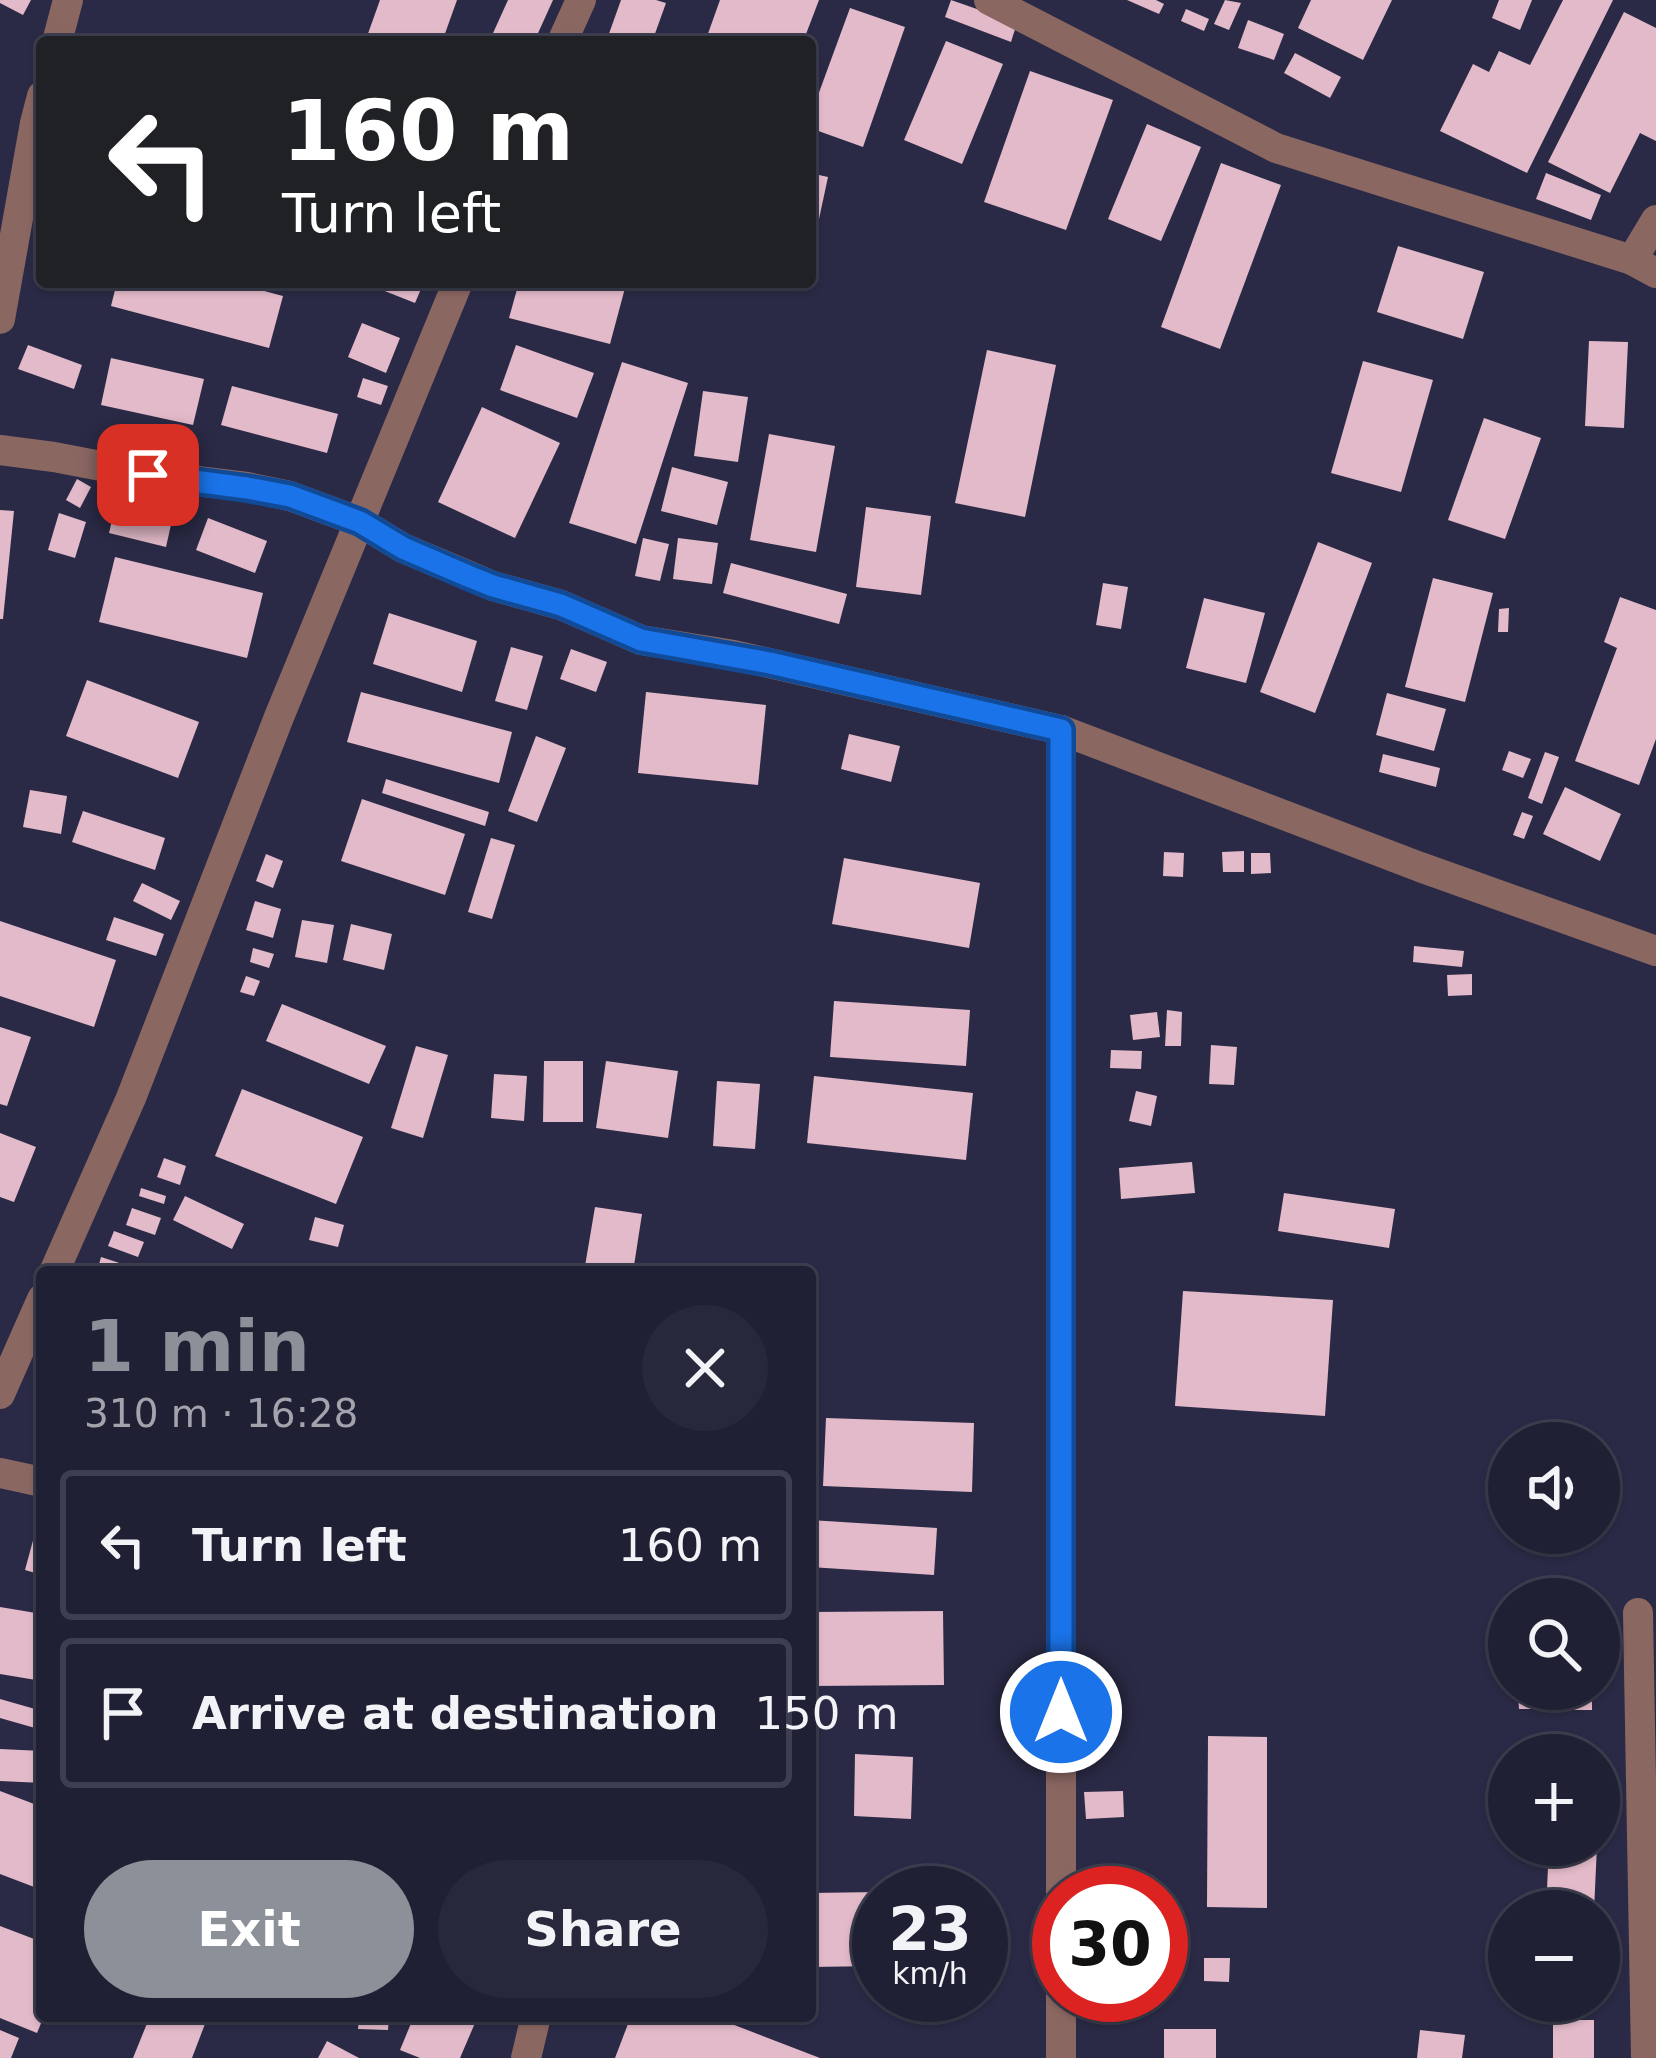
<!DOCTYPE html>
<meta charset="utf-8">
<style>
body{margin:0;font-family:"DejaVu Sans",sans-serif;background:#28283c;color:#f1f3f6;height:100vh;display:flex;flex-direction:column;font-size:45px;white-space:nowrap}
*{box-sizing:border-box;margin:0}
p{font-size:39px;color:#a2a3ac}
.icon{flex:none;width:66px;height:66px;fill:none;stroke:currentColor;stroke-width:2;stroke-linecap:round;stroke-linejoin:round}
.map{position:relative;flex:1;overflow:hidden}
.drawer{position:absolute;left:36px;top:1266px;width:780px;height:756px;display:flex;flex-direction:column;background:#202034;border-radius:12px;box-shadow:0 3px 9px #0004,0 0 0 3px #3d3e4f}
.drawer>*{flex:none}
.hud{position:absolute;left:36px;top:36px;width:780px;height:252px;border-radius:12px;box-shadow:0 3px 9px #0004,0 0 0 3px #3d3e4f;background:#202124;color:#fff;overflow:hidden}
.buttons{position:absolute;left:1488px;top:1422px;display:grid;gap:24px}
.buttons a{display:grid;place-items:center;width:132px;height:132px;border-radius:50%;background:#202034;box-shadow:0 3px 9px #0004,0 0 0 3px #3d3e4f;font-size:60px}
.speed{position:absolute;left:852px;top:1866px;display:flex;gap:24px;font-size:60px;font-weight:700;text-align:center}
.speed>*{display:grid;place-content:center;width:156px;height:156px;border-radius:50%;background:#202034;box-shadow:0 3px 9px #0004,0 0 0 3px #3d3e4f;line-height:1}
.speed small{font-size:30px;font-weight:400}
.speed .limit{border:18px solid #d22;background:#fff;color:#111}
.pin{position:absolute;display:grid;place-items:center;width:102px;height:102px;color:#fff;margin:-51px;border-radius:24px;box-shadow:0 6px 18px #0006}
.me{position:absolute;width:132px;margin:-66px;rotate:0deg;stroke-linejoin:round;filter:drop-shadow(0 0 9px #0008)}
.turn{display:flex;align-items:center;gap:42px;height:252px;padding:0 48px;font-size:54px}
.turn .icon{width:156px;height:156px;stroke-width:2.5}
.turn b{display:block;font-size:84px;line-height:102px}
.round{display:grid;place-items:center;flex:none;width:126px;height:126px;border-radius:63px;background:#28283c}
.headline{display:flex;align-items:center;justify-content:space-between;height:204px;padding:0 48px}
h1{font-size:72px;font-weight:700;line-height:90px;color:#8c9099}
.action{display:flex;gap:24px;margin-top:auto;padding:24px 48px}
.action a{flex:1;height:138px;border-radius:72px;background:#8c9099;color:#fff;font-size:48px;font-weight:700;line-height:138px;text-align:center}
.action a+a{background:#28283c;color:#f1f3f6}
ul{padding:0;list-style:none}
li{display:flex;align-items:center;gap:36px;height:150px;margin:0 24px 18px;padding:0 24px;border:6px solid #3d3e4f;border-radius:12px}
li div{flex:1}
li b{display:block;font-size:45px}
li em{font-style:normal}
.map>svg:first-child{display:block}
.building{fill:#e3bac9}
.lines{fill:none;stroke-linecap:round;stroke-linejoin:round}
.minor{stroke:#8b6762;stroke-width:30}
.route-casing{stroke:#114b97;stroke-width:30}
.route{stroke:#1a73e8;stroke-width:21}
</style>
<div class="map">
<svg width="1656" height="2058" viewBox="0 0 1656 2058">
<rect width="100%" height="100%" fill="#2a2a46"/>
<g class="building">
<path d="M 0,0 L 31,0 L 23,15 L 0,3 Z"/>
<path d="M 380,0 L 457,0 L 442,42 L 365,42 Z"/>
<path d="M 508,0 L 553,0 L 534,42 L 489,42 Z"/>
<path d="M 621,0 L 656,0 L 666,3 L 652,42 L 606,42 Z"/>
<path d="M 720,0 L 819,0 L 803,42 L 705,42 Z"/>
<path d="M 951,0 L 1017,23 L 1011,42 L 945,17 Z"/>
<path d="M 1127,0 L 1156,0 L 1164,4 L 1159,14 Z"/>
<path d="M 1225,0 L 1241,3 L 1229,30 L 1214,24 Z"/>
<path d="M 1311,0 L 1392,0 L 1363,60 L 1298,28 Z"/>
<path d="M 1499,0 L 1532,0 L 1520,30 L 1492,18 Z"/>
<path d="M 1563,0 L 1613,0 L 1527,173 L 1440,131 L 1473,64 L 1489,72 L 1499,51 L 1530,65 Z"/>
<path d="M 850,8 L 905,27 L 863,147 L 810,128 L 810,117 Z"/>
<path d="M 1186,9 L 1209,19 L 1204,31 L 1181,21 Z"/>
<path d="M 1624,12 L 1656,28 L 1656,141 L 1640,133 L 1610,193 L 1548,162 Z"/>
<path d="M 1248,20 L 1284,34 L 1274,60 L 1238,48 Z"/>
<path d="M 946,41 L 1003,64 L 962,164 L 904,140 Z"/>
<path d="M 1295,53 L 1341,77 L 1330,98 L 1284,73 Z"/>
<path d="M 1030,71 L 1113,100 L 1066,230 L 984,202 Z"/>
<path d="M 1147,124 L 1201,147 L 1161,241 L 1108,219 Z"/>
<path d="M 1221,163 L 1281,185 L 1220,349 L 1161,327 Z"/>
<path d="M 810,173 L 828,177 L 819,219 L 810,218 Z"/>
<path d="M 1546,173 L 1601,195 L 1591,220 L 1536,199 Z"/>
<path d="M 1398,246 L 1484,272 L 1463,339 L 1377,312 Z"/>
<path d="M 117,282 L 231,282 L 283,296 L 269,348 L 111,306 Z"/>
<path d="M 362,282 L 424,282 L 415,303 Z"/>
<path d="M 519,282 L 600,282 L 625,288 L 610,344 L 509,318 Z"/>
<path d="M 362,323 L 400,338 L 386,373 L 348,357 Z"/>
<path d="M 1589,341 L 1628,342 L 1624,428 L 1585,426 Z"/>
<path d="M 28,345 L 82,365 L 74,389 L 18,369 Z"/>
<path d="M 516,345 L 594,373 L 577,418 L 500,390 Z"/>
<path d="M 987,350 L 1056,365 L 1025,517 L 955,503 Z"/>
<path d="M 111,358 L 204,379 L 193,425 L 101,405 Z"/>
<path d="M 1363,361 L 1433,380 L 1401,492 L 1331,473 Z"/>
<path d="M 622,362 L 688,383 L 636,544 L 569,523 Z"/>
<path d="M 363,378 L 388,386 L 381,405 L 357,397 Z"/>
<path d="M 232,386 L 338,414 L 327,453 L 221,425 Z"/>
<path d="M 703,391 L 748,397 L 738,462 L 694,456 Z"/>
<path d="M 482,407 L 560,443 L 515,538 L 438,502 Z"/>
<path d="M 1484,418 L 1541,438 L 1505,539 L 1448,520 Z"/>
<path d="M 769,434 L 835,446 L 816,552 L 750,540 Z"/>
<path d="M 672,467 L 728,482 L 717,525 L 661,511 Z"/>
<path d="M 77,479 L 91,487 L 80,508 L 66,500 Z"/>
<path d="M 121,484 L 177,498 L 166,547 L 109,533 Z"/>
<path d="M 866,507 L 931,516 L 921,595 L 856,587 Z"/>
<path d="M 0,510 L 14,511 L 3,619 L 0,619 Z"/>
<path d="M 59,513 L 86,522 L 75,558 L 48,550 Z"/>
<path d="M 208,518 L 267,541 L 255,573 L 196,550 Z"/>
<path d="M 643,538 L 669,544 L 660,581 L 635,576 Z"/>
<path d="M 678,538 L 718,543 L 712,584 L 673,579 Z"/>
<path d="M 1318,542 L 1372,563 L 1315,713 L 1260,692 Z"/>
<path d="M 115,557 L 263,593 L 247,658 L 99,622 Z"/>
<path d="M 731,563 L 847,594 L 839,624 L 723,593 Z"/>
<path d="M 1433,578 L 1493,593 L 1465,702 L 1405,687 Z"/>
<path d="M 1103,583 L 1128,587 L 1121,629 L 1096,625 Z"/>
<path d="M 1620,597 L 1656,610 L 1656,739 L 1639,785 L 1575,761 L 1617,648 L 1604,642 Z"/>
<path d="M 1204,598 L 1265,613 L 1246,683 L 1186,668 Z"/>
<path d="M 1509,608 L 1508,632 L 1498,632 L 1499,609 Z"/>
<path d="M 389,613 L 477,641 L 462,692 L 373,664 Z"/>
<path d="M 511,647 L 543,656 L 527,710 L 495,701 Z"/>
<path d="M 571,649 L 607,662 L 596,692 L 560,679 Z"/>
<path d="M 87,680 L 199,722 L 178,778 L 66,736 Z"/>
<path d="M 361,692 L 512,732 L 499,783 L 347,742 Z"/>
<path d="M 646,692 L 766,705 L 758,785 L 638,773 Z"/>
<path d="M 1387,693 L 1446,709 L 1434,751 L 1376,735 Z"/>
<path d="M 849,734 L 900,746 L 891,782 L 841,769 Z"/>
<path d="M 536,736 L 566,748 L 537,822 L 508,811 Z"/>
<path d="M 1509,751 L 1531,759 L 1523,778 L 1502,770 Z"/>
<path d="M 1545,752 L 1559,757 L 1542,804 L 1528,798 Z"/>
<path d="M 1383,754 L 1440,768 L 1436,787 L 1379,772 Z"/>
<path d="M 386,779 L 489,812 L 485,826 L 382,793 Z"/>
<path d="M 1565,787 L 1621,814 L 1600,861 L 1543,834 Z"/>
<path d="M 30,790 L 67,796 L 61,834 L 23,827 Z"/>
<path d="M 362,799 L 465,834 L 445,895 L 341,861 Z"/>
<path d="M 83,811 L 165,838 L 155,870 L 72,842 Z"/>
<path d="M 1522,812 L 1533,816 L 1524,839 L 1513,835 Z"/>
<path d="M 491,838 L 515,845 L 492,919 L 468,912 Z"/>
<path d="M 1244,851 L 1244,872 L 1223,872 L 1222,852 Z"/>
<path d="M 1164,852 L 1184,853 L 1183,877 L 1163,876 Z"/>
<path d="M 1251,853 L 1270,853 L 1271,873 L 1251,874 Z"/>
<path d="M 266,854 L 283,861 L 273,888 L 256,881 Z"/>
<path d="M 844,858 L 980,883 L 969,948 L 832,924 Z"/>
<path d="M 142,883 L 180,901 L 171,920 L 133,901 Z"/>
<path d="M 255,901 L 281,909 L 273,938 L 246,930 Z"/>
<path d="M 114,917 L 164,934 L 156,956 L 106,940 Z"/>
<path d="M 302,920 L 334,925 L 327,963 L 295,957 Z"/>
<path d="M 0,921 L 116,960 L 94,1027 L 0,996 Z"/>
<path d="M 351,924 L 392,934 L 384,970 L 343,960 Z"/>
<path d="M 1414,946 L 1464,951 L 1462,967 L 1413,962 Z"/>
<path d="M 253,948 L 274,954 L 269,968 L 250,962 Z"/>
<path d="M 1472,974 L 1472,995 L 1448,996 L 1447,975 Z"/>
<path d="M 246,976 L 260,981 L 254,996 L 240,992 Z"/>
<path d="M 834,1001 L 970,1010 L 966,1066 L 830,1057 Z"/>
<path d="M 282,1004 L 386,1046 L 369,1084 L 266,1041 Z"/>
<path d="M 1167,1010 L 1182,1012 L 1181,1046 L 1165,1046 Z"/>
<path d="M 1157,1012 L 1160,1037 L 1133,1040 L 1130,1015 Z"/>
<path d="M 0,1027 L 31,1037 L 7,1106 L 0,1104 Z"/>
<path d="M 1211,1045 L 1237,1047 L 1234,1085 L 1209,1084 Z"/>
<path d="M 416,1046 L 448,1055 L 423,1138 L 391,1128 Z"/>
<path d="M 1111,1050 L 1142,1051 L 1141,1069 L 1110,1068 Z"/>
<path d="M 544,1061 L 583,1061 L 583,1122 L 543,1122 Z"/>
<path d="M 606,1061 L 678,1071 L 668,1138 L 596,1128 Z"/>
<path d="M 494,1074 L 527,1076 L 524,1121 L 491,1118 Z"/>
<path d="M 814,1076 L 973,1093 L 966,1160 L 807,1143 Z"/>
<path d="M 717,1081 L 760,1084 L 755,1149 L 713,1146 Z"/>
<path d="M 242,1089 L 363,1137 L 336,1204 L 215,1156 Z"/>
<path d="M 1136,1091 L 1157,1096 L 1151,1126 L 1129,1121 Z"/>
<path d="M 0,1133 L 36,1147 L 14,1202 L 0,1197 Z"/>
<path d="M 164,1158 L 186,1166 L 180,1185 L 157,1177 Z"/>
<path d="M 1192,1162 L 1195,1193 L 1121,1199 L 1119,1168 Z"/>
<path d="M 141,1188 L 166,1196 L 164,1204 L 139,1196 Z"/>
<path d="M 1284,1193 L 1395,1209 L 1389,1248 L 1278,1231 Z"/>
<path d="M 185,1196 L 244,1224 L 232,1249 L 173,1220 Z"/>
<path d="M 595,1207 L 642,1214 L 633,1272 L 584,1272 Z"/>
<path d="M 132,1208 L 161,1218 L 155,1235 L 126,1225 Z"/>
<path d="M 315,1217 L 344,1225 L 338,1247 L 309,1240 Z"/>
<path d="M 114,1231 L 144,1242 L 138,1257 L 108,1246 Z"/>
<path d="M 101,1257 L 144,1271 L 144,1272 L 97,1272 Z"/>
<path d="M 1183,1291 L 1333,1300 L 1325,1416 L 1175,1406 Z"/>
<path d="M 826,1418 L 974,1423 L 972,1492 L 823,1486 Z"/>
<path d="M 41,1511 L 42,1511 L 42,1575 L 25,1570 Z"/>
<path d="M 810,1520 L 937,1528 L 934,1575 L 810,1567 Z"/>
<path d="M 0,1607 L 42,1614 L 42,1681 L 0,1674 Z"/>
<path d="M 943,1611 L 944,1685 L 810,1686 L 810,1612 Z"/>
<path d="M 1518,1695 L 1543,1695 L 1544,1709 L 1519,1709 Z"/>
<rect x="1558" y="1695" width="34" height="15"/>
<path d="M 0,1699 L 42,1711 L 42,1730 L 0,1718 Z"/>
<path d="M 1208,1736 L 1267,1737 L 1267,1908 L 1207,1907 Z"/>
<path d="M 0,1749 L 42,1751 L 42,1783 L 0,1781 Z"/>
<path d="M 855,1754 L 913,1757 L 911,1819 L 854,1816 Z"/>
<path d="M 0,1791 L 42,1807 L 42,1890 L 0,1874 Z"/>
<path d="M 1123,1791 L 1124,1817 L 1086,1819 L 1084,1792 Z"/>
<path d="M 1549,1845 L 1597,1845 L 1594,1911 L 1546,1911 Z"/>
<path d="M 879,1892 L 879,1966 L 810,1967 L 810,1893 Z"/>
<path d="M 0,1926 L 42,1942 L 44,2016 L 37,2033 L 0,2018 Z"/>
<path d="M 1204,1958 L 1230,1958 L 1229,1982 L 1204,1981 Z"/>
<path d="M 1091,1995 L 1123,1995 L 1123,2009 L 1091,2010 Z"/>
<path d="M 150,2016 L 208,2016 L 192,2058 L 133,2058 Z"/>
<path d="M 359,2016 L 389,2016 L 388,2030 L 358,2029 Z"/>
<path d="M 414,2016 L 478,2016 L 460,2058 L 420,2058 L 400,2050 Z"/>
<path d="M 631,2016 L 711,2016 L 820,2058 L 615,2058 Z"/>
<rect x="1553" y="2020" width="41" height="38"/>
<rect x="1164" y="2029" width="52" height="29"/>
<path d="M 0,2030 L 19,2038 L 11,2058 L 0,2058 Z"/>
<path d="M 1420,2030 L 1465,2035 L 1462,2058 L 1417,2058 Z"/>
<path d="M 327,2041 L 359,2058 L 318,2058 Z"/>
</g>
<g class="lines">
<g class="minor">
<path d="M 989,0 L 1276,148 L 1632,260 L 1656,273"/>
<path d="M 57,42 L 68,0"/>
<path d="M 562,42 L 581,0"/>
<path d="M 1632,260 L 1656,220"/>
<path d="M 0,319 L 35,123 L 42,96"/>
<path d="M 0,450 L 54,457 L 148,475 L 247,487 L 290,496 L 360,522 L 403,548 L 493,586 L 561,605 L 641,640 L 734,655 L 1061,730 L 1420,867 L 1656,951"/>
<path d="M 54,1272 L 131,1098 L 279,717 L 458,282"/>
<path d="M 0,1394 L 42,1299"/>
<path d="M 0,1473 L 42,1482"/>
<path d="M 1638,1613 L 1646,2058"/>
<path d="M 1061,1893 L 1061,730"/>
<path d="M 526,2058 L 536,2016"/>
<path d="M 1061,2058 L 1061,1995"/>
</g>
</g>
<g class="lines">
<g class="route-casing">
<path id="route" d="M 148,475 L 247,488 L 290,496 L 360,522 L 403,548 L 468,576 L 493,586 L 561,605 L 641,640 L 770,663 L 1061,730 L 1061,1712"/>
</g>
<use href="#route" class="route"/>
</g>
</svg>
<div class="buttons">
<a><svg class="icon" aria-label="sound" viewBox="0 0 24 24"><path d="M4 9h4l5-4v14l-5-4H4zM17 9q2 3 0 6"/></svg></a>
<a><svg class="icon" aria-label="search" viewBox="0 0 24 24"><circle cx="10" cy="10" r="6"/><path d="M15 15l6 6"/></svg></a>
<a>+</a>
<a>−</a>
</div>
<div class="speed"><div>23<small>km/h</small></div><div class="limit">30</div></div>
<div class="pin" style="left:148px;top:475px;background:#d93025"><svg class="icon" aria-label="arrive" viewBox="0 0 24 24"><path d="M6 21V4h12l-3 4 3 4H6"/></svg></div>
<svg class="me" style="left:1061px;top:1712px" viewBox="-20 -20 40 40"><circle r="17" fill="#1a73e8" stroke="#fff" stroke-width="3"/><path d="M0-11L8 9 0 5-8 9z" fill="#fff"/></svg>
<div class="hud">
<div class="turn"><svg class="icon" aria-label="left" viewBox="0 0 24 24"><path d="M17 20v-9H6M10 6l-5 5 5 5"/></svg><div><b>160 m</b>Turn left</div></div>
</div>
<section class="drawer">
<div class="headline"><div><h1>1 min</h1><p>310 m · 16:28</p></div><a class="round"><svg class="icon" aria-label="close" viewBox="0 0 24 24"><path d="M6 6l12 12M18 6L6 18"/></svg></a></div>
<ul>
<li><svg class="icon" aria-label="left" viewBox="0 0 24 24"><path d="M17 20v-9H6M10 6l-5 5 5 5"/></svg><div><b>Turn left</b></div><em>160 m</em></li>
<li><svg class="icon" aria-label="arrive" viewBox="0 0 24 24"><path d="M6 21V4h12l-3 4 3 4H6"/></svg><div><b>Arrive at destination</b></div><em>150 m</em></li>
</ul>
<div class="action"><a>Exit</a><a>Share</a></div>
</section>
</div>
